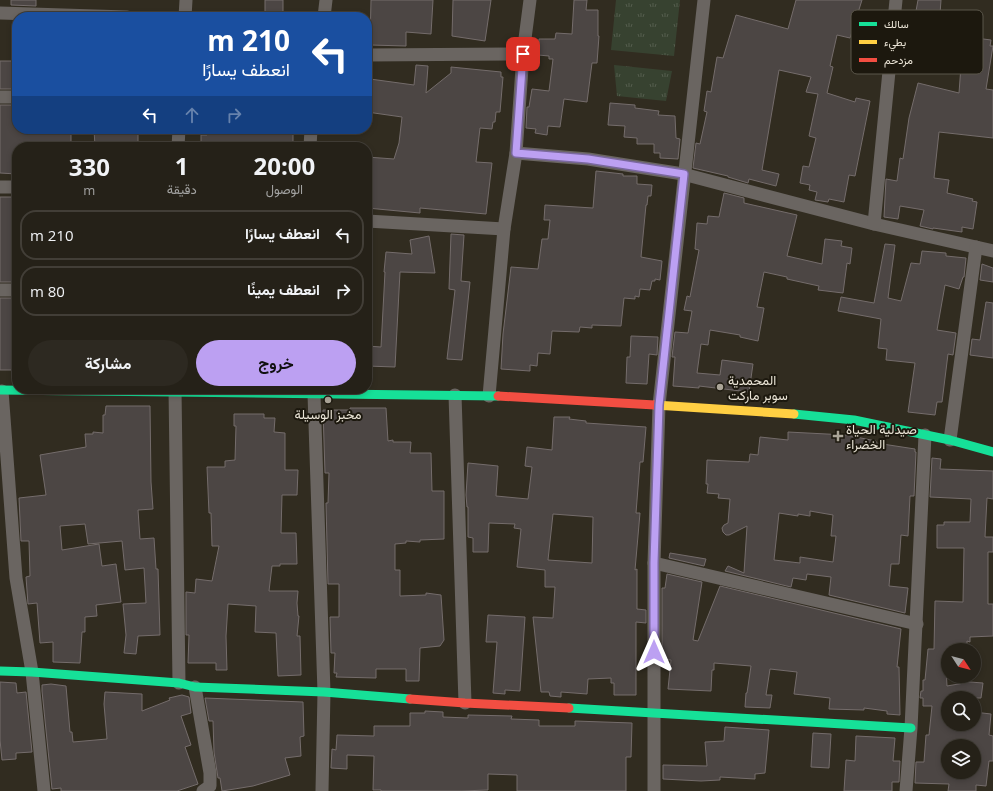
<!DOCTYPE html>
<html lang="ar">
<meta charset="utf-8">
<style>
body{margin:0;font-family:"Open Sans",Vazirmatn,sans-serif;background:#2d2921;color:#f1f3f6;direction:rtl;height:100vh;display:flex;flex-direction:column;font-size:15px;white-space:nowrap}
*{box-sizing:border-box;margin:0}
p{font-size:13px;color:#a3a3a2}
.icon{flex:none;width:22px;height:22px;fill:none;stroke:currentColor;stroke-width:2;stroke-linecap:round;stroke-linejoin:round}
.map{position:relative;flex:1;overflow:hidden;direction:ltr}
.sheet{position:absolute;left:12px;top:142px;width:360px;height:252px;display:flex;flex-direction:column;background:#252118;border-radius:16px;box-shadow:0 2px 6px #0003,0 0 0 1px #423e37;direction:rtl}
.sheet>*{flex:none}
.banner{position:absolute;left:12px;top:12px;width:360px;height:122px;border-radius:16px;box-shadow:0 2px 6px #0003,0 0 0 1px #423e37;direction:rtl;background:#1a4fa0;color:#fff;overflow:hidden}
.needle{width:26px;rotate:126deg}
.controls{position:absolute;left:941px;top:643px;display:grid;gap:8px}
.controls a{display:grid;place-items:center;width:40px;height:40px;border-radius:50%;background:#252118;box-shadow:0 2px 6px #0003,0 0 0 1px #423e37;font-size:20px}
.pin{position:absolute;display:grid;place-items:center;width:34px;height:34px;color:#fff;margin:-17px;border-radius:8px;box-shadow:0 2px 6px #0006}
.me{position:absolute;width:44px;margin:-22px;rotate:0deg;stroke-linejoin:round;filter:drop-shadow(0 0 3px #0008)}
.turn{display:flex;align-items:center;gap:14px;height:84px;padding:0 16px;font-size:18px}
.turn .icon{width:52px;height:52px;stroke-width:2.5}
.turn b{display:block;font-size:28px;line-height:34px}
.lanes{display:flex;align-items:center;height:38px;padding:0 16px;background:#0003;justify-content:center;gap:20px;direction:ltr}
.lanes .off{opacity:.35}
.eta{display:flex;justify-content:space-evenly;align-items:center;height:68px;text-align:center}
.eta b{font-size:24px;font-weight:700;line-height:28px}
.button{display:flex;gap:8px;margin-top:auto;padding:8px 16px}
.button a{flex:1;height:46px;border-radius:24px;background:#bca0f2;color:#111;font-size:16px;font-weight:700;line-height:46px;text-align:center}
.button a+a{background:#2d2921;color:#f1f3f6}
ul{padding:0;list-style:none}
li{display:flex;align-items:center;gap:12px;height:50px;margin:0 8px 6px;padding:0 8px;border:2px solid #423e37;border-radius:16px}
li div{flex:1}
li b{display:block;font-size:15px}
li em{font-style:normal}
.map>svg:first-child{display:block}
.park{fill:url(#park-tufts)}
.building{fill:#4c4644;stroke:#746c6b;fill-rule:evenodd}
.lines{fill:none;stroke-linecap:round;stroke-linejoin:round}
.street{stroke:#6a6561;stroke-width:13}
.fast{stroke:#16e098;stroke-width:9}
.slow{stroke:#ffcf43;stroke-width:9}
.jam{stroke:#f24e42;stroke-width:9}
.route-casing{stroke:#7a689d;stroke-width:10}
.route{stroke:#bca0f2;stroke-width:7}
.poi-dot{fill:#aaa497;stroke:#1c180e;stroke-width:1.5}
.labels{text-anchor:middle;stroke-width:4;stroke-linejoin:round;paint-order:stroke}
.poi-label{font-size:13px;fill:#ebe5d7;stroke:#1c180e;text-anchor:start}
.key{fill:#1c180e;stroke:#5a564a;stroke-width:1}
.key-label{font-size:11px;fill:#ebe5d7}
</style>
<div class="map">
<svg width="993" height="791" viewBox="0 0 993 791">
<defs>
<pattern id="park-tufts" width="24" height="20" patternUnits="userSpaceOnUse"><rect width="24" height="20" fill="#374230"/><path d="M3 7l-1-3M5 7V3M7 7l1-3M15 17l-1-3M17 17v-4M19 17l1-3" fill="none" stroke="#545d4d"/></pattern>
</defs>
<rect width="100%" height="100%" fill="#312c20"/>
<g class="park">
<path d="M 616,0 L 680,0 L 674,56 L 611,50 Z"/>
<path d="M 614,65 L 672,71 L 666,101 L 617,96 Z"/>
</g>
<g class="building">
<path d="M 11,0 L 36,0 L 36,6 L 11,5 Z"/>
<rect x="265" y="0" width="18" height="17"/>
<path d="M 371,0 L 433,0 L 431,34 L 406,32 L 406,46 L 370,45 Z"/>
<path d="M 453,0 L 491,0 L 485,41 L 452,36 Z"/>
<path d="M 574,0 L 587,0 L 586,10 L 598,10 L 598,36 L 599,36 L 597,63 L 592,63 L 587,102 L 564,99 L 560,127 L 548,126 L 547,135 L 535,133 L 536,129 L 526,128 L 527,107 L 529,107 L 532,89 L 549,91 L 553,59 L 549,59 L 549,56 L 538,55 L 539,39 L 555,39 L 556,33 L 572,34 Z"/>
<path d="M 796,0 L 862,0 L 850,38 L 837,35 L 830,66 L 833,67 L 827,93 L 855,102 L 856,98 L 870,101 L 855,176 L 849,175 L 844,202 L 829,199 L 828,202 L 815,200 L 817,192 L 809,190 L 810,185 L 800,183 L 803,166 L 809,167 L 816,138 L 809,136 L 818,94 L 806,92 L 811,77 L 779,70 L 762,170 L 779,174 L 776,186 L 749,179 L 748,183 L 728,177 L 728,176 L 693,168 L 696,143 L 700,144 L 707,112 L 704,111 L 707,91 L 711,92 L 717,57 L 723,58 L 736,15 L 788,29 Z"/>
<path d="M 918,0 L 941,0 L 940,14 L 947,15 L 945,34 L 991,40 L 990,46 L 993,46 L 986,89 L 993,90 L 993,138 L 939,132 L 934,178 L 949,180 L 947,193 L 973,199 L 972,201 L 977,202 L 973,229 L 962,227 L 962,232 L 933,228 L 933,229 L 920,226 L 924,210 L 900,206 L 898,219 L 884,217 L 886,179 L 897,181 L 900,158 L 903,159 L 909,118 L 918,83 L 959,93 L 961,66 L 956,65 L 959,49 L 925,45 L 927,31 L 918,29 L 920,11 L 916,11 Z"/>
<path d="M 0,61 L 17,61 L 17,88 L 15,88 L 15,89 L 0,89 Z"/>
<path d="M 416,65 L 428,66 L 426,93 L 451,73 L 451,67 L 501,72 L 501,77 L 503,77 L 500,112 L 496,112 L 495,122 L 493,122 L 492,129 L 480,128 L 476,162 L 492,163 L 486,214 L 420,208 L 420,213 L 367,208 L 367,157 L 394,159 L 399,143 L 402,117 L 367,112 L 370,79 L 414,85 Z"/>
<path d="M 610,103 L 635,105 L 635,108 L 659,111 L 658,115 L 675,116 L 676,138 L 680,139 L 678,159 L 660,158 L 660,153 L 654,153 L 654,144 L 637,144 L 637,138 L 624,137 L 625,126 L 608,125 Z"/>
<path d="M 0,105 L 14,105 L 13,116 L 17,117 L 17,129 L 71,129 L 71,147 L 17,147 L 17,174 L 0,173 Z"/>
<path d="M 94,129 L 138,129 L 138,147 L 95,147 Z"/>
<path d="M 208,129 L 293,129 L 293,147 L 201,147 L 201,135 L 207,135 Z"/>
<path d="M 596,171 L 623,174 L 623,176 L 637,176 L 637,184 L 652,185 L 651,196 L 648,196 L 647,205 L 646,205 L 641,257 L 662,261 L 660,280 L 655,279 L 655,281 L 652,281 L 650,290 L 640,289 L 639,297 L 635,296 L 635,299 L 624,298 L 621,326 L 592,325 L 592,328 L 580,327 L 579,332 L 552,331 L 550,354 L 538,353 L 537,366 L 530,365 L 530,371 L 501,369 L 503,334 L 511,267 L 538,269 L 542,239 L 548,239 L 550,220 L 544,220 L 545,205 L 593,208 Z"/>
<path d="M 724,193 L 744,198 L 744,203 L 797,215 L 787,256 L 822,264 L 825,239 L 842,241 L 841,246 L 852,248 L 850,264 L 847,263 L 843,293 L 818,290 L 819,286 L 787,279 L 787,277 L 764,272 L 757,307 L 764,308 L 758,341 L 740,337 L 740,335 L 710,330 L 708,345 L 701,344 L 697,373 L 720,375 L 722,360 L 753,364 L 749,392 L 699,386 L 699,388 L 673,386 L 675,357 L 672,357 L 675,332 L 688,333 L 692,311 L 684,310 L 687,296 L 690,297 L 699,250 L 695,249 L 697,223 L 707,224 L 708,216 L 719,217 Z"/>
<path d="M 0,197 L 17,197 L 17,262 L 12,262 L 12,282 L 0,282 Z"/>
<path d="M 451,234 L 464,235 L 461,281 L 470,282 L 462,360 L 447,359 L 455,290 L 449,289 Z"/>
<path d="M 429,236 L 435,273 L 400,272 L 395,367 L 367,366 L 367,346 L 381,347 L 385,272 L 384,272 L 386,252 L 412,254 L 410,240 Z"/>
<path d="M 885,244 L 895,245 L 888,298 L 901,301 L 911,263 L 920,264 L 922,251 L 946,253 L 946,256 L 966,258 L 964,277 L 963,277 L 959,289 L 945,285 L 937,330 L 956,333 L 953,355 L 948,354 L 942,402 L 937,402 L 935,415 L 908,412 L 915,363 L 886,360 L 887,349 L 878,348 L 881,319 L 838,311 L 841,297 L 874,303 Z"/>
<path d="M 982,264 L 993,268 L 993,282 L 980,280 Z"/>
<path d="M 0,298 L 13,298 L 13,300 L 17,300 L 17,370 L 0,370 Z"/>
<path d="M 986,302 L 993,303 L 993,358 L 970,355 L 972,339 L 980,340 Z"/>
<path d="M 631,336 L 658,337 L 657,355 L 649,354 L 647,384 L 626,383 L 627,357 L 630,357 Z"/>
<path d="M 106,406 L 150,406 L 151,482 L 153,509 L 138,510 L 140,539 L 154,538 L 156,569 L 158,569 L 160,635 L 138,636 L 136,654 L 124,653 L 126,635 L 123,604 L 146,603 L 144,568 L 125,570 L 122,541 L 88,544 L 85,524 L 60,526 L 62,550 L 99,544 L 102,566 L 116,564 L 121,602 L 96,605 L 97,616 L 85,617 L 85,632 L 82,632 L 80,663 L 53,662 L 53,642 L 40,643 L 37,603 L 28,604 L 26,577 L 30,576 L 29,541 L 21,541 L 19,498 L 46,495 L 40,455 L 86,447 L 85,434 L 93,434 L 93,432 L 103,433 L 103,415 L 105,415 Z"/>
<path d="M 350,408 L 386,408 L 388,441 L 393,440 L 393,442 L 411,442 L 410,453 L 431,453 L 432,491 L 444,491 L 444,539 L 420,540 L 420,542 L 406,541 L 406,543 L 395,544 L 395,570 L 400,570 L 400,596 L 426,595 L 426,593 L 441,595 L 444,640 L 440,646 L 420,648 L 419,681 L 406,681 L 406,669 L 376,669 L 376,678 L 336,677 L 337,673 L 334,673 L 335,653 L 331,653 L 330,617 L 339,617 L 339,584 L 328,584 L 326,503 L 328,503 L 329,473 L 325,473 L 323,410 L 350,410 Z"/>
<path d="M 234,414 L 264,414 L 264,418 L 275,418 L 274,432 L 285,433 L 285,470 L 298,470 L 297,495 L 282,495 L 281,533 L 296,533 L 297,564 L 280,564 L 280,566 L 272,566 L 269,591 L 298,591 L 297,603 L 298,616 L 299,616 L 297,636 L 300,636 L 301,675 L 278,676 L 276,633 L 255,632 L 256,606 L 228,604 L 226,636 L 227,670 L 216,670 L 216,663 L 188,663 L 189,635 L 186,635 L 186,592 L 195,593 L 196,579 L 212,581 L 219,546 L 212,546 L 211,513 L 209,513 L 207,467 L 225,467 L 225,461 L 235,460 L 236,426 L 234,426 Z"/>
<path d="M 554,417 L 570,417 L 569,419 L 586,421 L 586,423 L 646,427 L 643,462 L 640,462 L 636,513 L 640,513 L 635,570 L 637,569 L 637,609 L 646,610 L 646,623 L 636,622 L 636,695 L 614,695 L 614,683 L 611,683 L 611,678 L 588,679 L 587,694 L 561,692 L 561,697 L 550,696 L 549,692 L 541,692 L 533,617 L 553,618 L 555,587 L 545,587 L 545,570 L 517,567 L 521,529 L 514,528 L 515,524 L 489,523 L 488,552 L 473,552 L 473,538 L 468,537 L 468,507 L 467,507 L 466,495 L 468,463 L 498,466 L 496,496 L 528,499 L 532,467 L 525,466 L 527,447 L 552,450 ZM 553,514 L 593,517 L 592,563 L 548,560 Z"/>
<path d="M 788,432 L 846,435 L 876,441 L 876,443 L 915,449 L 915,452 L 916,452 L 914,496 L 910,496 L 908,536 L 901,535 L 899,564 L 891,564 L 889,586 L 908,588 L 905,613 L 829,595 L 831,577 L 807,574 L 806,580 L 793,578 L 791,587 L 725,571 L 728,566 L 744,573 L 747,526 L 729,535 L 726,535 L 723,532 L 722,528 L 724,525 L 728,523 L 730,499 L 718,498 L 719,494 L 707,493 L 708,484 L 706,484 L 707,460 L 749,462 L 750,454 L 758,455 L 760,437 L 788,440 ZM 810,511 L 833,515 L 831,536 L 836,536 L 833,562 L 800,557 L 800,563 L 774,560 L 779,513 L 798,516 L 798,514 L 810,516 Z"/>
<path d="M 932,458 L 941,459 L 940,469 L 993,471 L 993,499 L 987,498 L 985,537 L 993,537 L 993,552 L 988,552 L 988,604 L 993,604 L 993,636 L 970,637 L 970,642 L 967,641 L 967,645 L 960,645 L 961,650 L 945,650 L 947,686 L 970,682 L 983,683 L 981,698 L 948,698 L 948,724 L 974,724 L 974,712 L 991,714 L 989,735 L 993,736 L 993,761 L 989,761 L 986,786 L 976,785 L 976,791 L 948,791 L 949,784 L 915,783 L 916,762 L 924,762 L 926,735 L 929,735 L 932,706 L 923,706 L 923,698 L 920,698 L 921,691 L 923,691 L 923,680 L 925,680 L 928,649 L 934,649 L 935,601 L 963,602 L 964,548 L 937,548 L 937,525 L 944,525 L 944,522 L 970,522 L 971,499 L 930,497 ZM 948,746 L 974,746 L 974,772 L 948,772 Z"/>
<path d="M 670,553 L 706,559 L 704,566 L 669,558 Z"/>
<path d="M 667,574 L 702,582 L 693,640 L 698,641 L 720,586 L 901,629 L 897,667 L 899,667 L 900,715 L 887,714 L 887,711 L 864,708 L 864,710 L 829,709 L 830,698 L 794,694 L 797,672 L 770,669 L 766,695 L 772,695 L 770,708 L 745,707 L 746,693 L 747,693 L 751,666 L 714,663 L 714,670 L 712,670 L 711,691 L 668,689 L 671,660 L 662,659 L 662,588 L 665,588 Z"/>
<path d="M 488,615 L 525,617 L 520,691 L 505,690 L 505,694 L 493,693 L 497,642 L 486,642 Z"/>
<path d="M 0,682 L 16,683 L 17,693 L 26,692 L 32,752 L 16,753 L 16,759 L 2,760 L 0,740 Z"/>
<path d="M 51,684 L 66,686 L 70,732 L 72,732 L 73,742 L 107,739 L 104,704 L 105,692 L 142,694 L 142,711 L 170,700 L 169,698 L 182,695 L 189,697 L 191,713 L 181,716 L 191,745 L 185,747 L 198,784 L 177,791 L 61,791 L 61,788 L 52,789 L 42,691 L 42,685 Z"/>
<path d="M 205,698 L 303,702 L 304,736 L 300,737 L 301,756 L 285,758 L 290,775 L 253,786 L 222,791 L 220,778 L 218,778 L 214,752 L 213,721 L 209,721 Z"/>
<path d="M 425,711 L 443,712 L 443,717 L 468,718 L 468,715 L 512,716 L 511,719 L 539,720 L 539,726 L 575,726 L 575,721 L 632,723 L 631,757 L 626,757 L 626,791 L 517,791 L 517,775 L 488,774 L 488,790 L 461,791 L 381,791 L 381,790 L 373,790 L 374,756 L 347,755 L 347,769 L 331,768 L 332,749 L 336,750 L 337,735 L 374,736 L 374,726 L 410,726 L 410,713 L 425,713 Z"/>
<path d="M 725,727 L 769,730 L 765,773 L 755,774 L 755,779 L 720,777 L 720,780 L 701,781 L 663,779 L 663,765 L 707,766 L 705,742 L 724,741 Z"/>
<path d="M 813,733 L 831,734 L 829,768 L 811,767 Z"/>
<path d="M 856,736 L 895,738 L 893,761 L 900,761 L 899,782 L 892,782 L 892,791 L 844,791 L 846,760 L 855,761 Z"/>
</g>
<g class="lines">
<g class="street">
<path d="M 0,13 L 127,17"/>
<path d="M 185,17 L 186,0"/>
<path d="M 324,17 L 326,0"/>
<path d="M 367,55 L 523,54"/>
<path d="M 0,97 L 17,97"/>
<path d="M 178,147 L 179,129"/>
<path d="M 310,147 L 311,129"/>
<path d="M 516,153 L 588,159 L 683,174 L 874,224 L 993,251"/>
<path d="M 0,187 L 17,187"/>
<path d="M 367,221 L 504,229"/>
<path d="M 874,224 L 896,0"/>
<path d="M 0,290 L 17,290"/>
<path d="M 175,389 L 179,683"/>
<path d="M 2,391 L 16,578 L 32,672 L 44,791"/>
<path d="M 314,394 L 324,692 L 322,791"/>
<path d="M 455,395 L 465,703"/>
<path d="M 489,396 L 504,229 L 516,153 L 523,54 L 530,0"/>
<path d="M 950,440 L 976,247"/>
<path d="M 654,563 L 917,624"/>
<path d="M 195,687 L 210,773 L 210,786 L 203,791"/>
<path d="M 654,791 L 654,563 L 659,405 L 704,0"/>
<path d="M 906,791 L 911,728 L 925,435"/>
</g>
<g class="fast">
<path d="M 0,390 L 498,396"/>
<path d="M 794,414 L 854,420 L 950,440 L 993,452"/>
<path d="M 0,671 L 32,672 L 179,683 L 195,687 L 324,692 L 410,699"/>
<path d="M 569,708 L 911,728"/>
</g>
<path class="slow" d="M 655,405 L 794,414"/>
<g class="jam">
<path d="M 498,396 L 655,405"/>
<path d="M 410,699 L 465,703 L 569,708"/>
</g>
</g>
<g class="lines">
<g class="route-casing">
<path id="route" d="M 523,54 L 516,153 L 588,159 L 684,174 L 659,405 L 654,563 L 654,652"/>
</g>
<use href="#route" class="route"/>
</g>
<g class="poi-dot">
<circle cx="720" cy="387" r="4"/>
<circle cx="328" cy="400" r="4"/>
<path d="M836 430h4v4h4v4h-4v4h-4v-4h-4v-4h4z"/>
</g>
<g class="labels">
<g class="poi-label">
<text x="728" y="385">المحمدية<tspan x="728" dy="15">سوبر ماركت</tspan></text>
<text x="328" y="419" text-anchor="middle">مخبز الوسيلة</text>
<text x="846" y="434">صيدلية الحياة<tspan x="846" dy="15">الخضراء</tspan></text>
</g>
</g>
<rect x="851" y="10" width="132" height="64" rx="6" class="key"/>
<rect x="859" y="22" width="18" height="4" fill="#16e098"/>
<rect x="859" y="40" width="18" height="4" fill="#ffcf43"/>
<rect x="859" y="58" width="18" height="4" fill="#f24e42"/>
<g class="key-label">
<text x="884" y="28">سالك</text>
<text x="884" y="46">بطيء</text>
<text x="884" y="64">مزدحم</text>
</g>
</svg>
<div class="controls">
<a><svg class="needle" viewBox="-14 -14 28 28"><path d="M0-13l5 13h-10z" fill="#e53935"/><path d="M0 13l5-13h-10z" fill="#a3a3a2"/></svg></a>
<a><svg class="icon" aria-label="search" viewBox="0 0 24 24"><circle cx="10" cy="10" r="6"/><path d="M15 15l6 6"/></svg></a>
<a><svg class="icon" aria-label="layers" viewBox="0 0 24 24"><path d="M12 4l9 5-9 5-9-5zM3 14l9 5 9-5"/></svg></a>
</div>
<div class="pin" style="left:523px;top:54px;background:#d93025"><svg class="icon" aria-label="arrive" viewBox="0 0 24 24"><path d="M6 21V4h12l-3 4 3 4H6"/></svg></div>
<svg class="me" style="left:654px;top:652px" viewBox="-20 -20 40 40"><path d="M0-17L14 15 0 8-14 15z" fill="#bca0f2" stroke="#fff" stroke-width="4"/></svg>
<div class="banner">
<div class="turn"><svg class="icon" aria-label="left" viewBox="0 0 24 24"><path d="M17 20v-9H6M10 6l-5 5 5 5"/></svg><div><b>210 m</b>انعطف يسارًا</div></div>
<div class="lanes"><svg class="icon" aria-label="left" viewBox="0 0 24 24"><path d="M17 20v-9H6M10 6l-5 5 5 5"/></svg><svg class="icon off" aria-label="ahead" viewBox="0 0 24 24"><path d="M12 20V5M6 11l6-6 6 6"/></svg><svg class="icon off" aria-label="right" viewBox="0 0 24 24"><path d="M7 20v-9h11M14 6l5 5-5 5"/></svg></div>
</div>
<section class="sheet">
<div class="eta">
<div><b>20:00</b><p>الوصول</p></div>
<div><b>1</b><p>دقيقة</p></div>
<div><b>330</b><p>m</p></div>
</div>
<ul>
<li><svg class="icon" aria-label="left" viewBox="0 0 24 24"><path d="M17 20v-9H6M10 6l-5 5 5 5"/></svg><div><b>انعطف يسارًا</b></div><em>210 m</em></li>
<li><svg class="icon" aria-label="right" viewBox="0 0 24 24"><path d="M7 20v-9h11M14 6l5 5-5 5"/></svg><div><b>انعطف يمينًا</b></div><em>80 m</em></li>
</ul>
<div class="button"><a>خروج</a><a>مشاركة</a></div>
</section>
</div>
